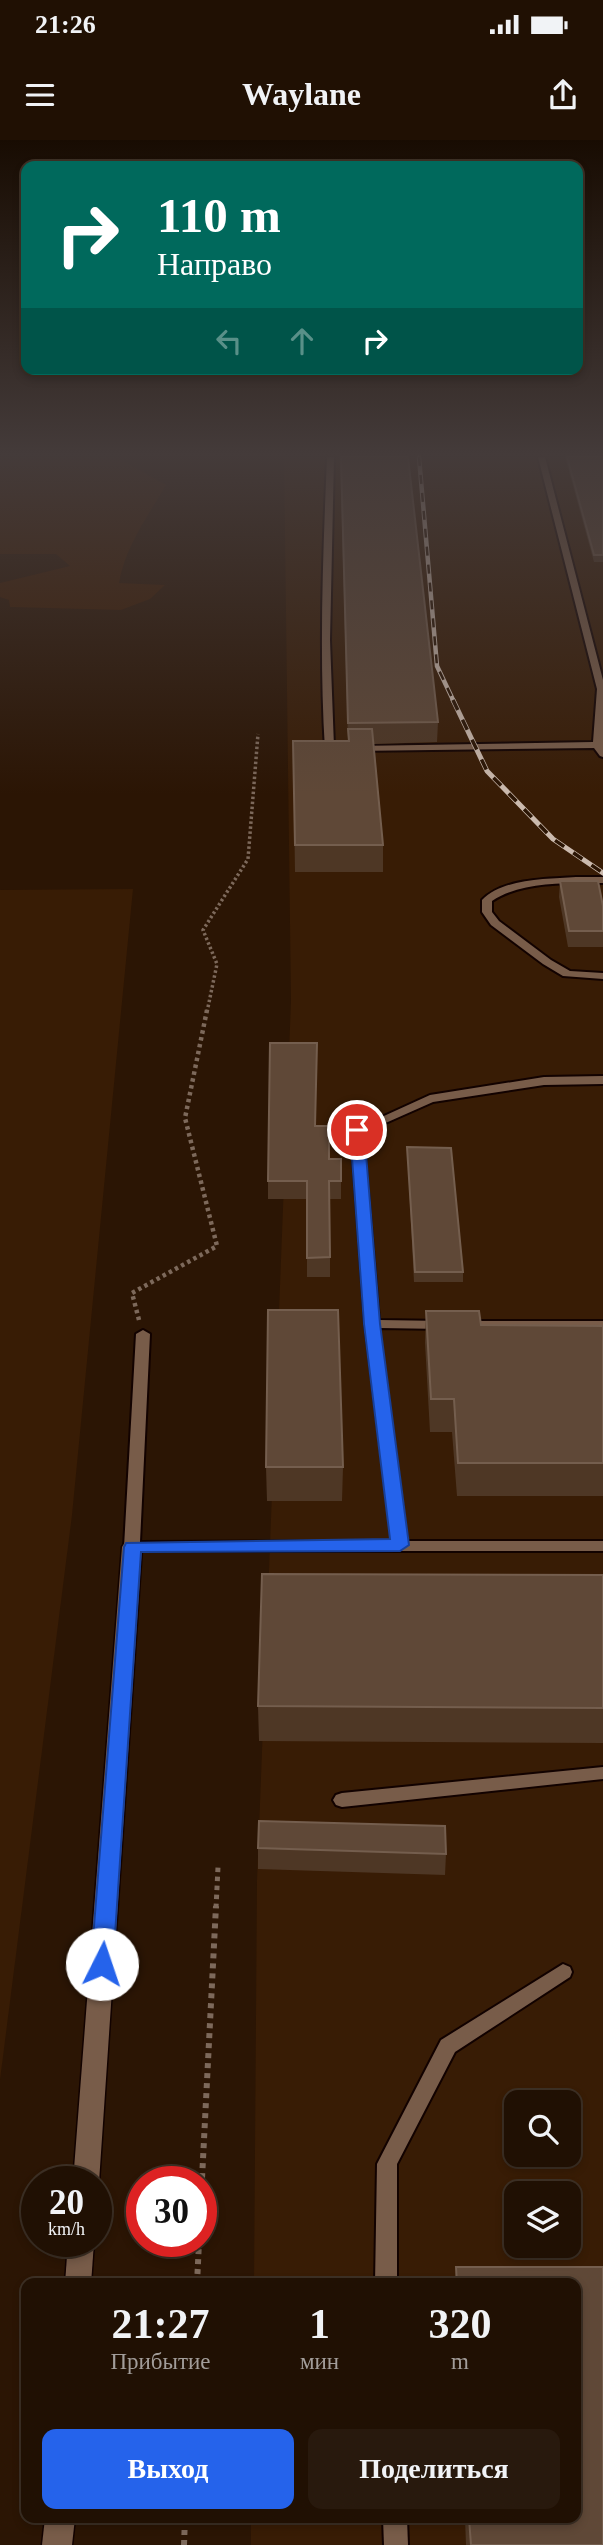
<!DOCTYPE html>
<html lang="ru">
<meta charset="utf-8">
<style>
body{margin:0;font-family:"Times New Roman",serif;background:#28190d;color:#f1f3f6;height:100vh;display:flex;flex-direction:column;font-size:26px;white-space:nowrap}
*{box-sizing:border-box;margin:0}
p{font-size:23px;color:#a29d9a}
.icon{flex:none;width:38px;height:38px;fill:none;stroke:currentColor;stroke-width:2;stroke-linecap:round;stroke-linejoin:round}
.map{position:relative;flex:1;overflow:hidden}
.sheet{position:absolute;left:21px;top:2138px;width:560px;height:245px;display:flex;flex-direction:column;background:#201003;border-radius:14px;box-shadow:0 4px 10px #0003,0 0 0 2px #3d3025}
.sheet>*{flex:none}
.top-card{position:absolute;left:21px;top:21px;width:562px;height:214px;border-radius:14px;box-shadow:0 4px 10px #0003,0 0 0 2px #3d3025;background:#00695c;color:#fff;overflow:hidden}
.fabs{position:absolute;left:504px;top:1950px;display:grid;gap:14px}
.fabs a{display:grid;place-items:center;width:77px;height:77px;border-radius:14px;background:#201003;box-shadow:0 4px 10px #0003,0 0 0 2px #3d3025;font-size:35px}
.speed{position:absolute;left:21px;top:2026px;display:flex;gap:14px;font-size:35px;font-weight:700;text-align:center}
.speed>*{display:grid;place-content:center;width:91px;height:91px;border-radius:50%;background:#201003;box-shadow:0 4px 10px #0003,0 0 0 2px #3d3025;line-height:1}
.speed small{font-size:18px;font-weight:400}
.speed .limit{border:10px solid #d22;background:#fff;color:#111}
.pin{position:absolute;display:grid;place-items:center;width:60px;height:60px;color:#fff;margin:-30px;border:4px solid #fff;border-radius:50%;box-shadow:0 2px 7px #0007}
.me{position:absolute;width:77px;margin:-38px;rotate:4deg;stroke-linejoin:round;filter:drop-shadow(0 0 5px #0008)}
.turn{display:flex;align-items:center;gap:24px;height:147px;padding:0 21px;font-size:32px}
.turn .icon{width:91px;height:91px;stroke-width:2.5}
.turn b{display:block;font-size:49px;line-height:60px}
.lanes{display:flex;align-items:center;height:66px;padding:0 21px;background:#0003;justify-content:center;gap:35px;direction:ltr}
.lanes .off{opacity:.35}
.eta{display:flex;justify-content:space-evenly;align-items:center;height:119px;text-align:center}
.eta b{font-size:42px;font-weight:600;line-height:49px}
.cta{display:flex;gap:14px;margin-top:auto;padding:14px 21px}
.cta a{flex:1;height:80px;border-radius:14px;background:#2563eb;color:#fff;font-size:28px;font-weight:600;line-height:80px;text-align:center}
.cta a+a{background:#28190d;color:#f1f3f6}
.status{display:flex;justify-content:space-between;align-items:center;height:49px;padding:0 35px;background:#201003;direction:ltr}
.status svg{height:19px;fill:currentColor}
header{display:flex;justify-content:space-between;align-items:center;height:91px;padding:0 21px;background:#201003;font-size:32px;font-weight:600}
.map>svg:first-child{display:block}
.built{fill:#381c05;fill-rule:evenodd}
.green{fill:#3c1a00}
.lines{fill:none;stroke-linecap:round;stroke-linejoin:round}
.service-casing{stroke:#120200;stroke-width:4}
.minor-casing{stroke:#120200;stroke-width:3}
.path-far3{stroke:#7d695b;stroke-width:3.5;stroke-dasharray:2.5 2.5;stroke-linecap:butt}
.path-far2{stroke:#7d695b;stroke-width:4.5;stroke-dasharray:3.5 3.5;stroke-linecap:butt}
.path-far1{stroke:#7d695b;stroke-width:5;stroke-dasharray:4.5 4.5;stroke-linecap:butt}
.path{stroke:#7d695b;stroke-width:6;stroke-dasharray:5 5;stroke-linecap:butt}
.service{fill:#785c49;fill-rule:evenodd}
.minor{fill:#785c49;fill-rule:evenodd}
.rail-far1-casing{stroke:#cbbaae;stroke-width:4.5}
.rail-casing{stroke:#cbbaae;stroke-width:5}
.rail-far1{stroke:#2b1504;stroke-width:2.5;stroke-dasharray:9;stroke-linecap:butt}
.rail{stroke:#2b1504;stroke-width:3.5;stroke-dasharray:11;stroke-linecap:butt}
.wall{fill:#4e3725}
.building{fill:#5f4837;stroke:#745e4e;stroke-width:2}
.route{fill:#2563eb;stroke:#184099;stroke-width:2}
</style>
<div class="status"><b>21:26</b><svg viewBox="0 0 49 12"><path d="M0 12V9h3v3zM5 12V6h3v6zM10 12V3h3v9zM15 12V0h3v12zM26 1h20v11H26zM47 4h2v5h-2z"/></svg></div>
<header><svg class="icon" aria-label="menu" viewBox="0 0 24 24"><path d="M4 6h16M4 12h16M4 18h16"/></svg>Waylane<svg class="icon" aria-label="share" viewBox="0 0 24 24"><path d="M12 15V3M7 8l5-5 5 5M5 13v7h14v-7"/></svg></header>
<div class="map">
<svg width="603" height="2405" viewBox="0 0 603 2405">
<rect width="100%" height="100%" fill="#2b1504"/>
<g class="built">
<path d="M 284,317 L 603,317 L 603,2405 L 251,2405 L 251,2378 L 576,2378 L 576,2144 L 254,2144 L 257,1741 L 291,861 ZM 516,1962 L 569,1962 L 569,2014 L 516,2014 ZM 516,2053 L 569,2053 L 569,2105 L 516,2105 Z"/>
<path d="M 133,749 L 72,1375 L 0,1940 L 0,750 Z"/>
</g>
<path class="green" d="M 0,317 L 116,317 L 166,345 C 148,376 125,407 119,443 L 165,445 L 150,459 L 121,470 L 10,467 L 9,460 L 0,457 L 0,443 L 70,426 L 56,414 L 0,414 Z"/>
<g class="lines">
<g class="service-casing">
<g id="service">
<path d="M 327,317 L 334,317 L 330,500 L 334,607 L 342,610 L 337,613 L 325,610 C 319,512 323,415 327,317 Z"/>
<path d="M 538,317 L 545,317 L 603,540 L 603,617 L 600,616 L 594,608 L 355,611 L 353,609 L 358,606 L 593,602 L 597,549 Z"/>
<path d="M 576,737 L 603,737 L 603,743 C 568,743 522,741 492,761 L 492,772 L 499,781 L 551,820 L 570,831 L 603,833 L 603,839 L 563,836 L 543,824 L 491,785 L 482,772 L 482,760 C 504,738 547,739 576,737 Z"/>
<path d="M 603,936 L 603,944 L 544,945 L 433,962 L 363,993 L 379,1180 L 444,1181 L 451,1185 L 444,1189 L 379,1188 L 407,1401 L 603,1401 L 603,1411 L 126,1411 L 124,1407 L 136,1194 L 143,1190 L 150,1194 L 140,1402 L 392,1401 L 365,1184 L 351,991 L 430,955 L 544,937 Z"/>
<path d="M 464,1181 L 603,1181 L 603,1189 L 459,1188 L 457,1185 Z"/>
<path d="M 603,1627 L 603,1639 L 342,1667 L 336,1665 L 333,1660 L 336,1655 L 342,1653 Z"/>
<path d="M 563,1824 L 570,1827 L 572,1832 L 570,1837 L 455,1912 L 397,2024 L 397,2144 L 375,2144 L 377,2024 L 441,1900 Z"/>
<path d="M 383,2378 L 407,2378 L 408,2405 L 384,2405 Z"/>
</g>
</g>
<g class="minor-casing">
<g id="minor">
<path d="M 132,1401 L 139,1402 L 142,1407 L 99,2042 L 96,2047 L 96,2042 L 73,2042 L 122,1407 L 125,1402 Z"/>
<path d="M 68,2102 L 94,2102 L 91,2144 L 65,2144 Z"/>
<path d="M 45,2378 L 75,2378 L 72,2405 L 42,2405 Z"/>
</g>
</g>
<path class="path-far3" d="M 207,872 L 217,824 L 203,790 L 248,719 L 258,594"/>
<path class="path-far2" d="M 139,1180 L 132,1153 L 217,1106 L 185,978 L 207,870"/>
<path class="path-far1" d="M 216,1768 L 218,1727"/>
<g class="path">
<path d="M 201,2058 L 216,1766"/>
<path d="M 197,2144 L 199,2102"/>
<path d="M 184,2405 L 185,2378"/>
</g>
<use href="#service" class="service"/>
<use href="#minor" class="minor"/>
<g class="rail-far1-casing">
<path id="rail-far1" d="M 419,317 L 437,526 L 454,562"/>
</g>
<g class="rail-casing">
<path id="rail" d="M 453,560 L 487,631 L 553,699 L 603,733"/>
</g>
<use href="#rail-far1" class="rail-far1"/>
<use href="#rail" class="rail"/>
</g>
<g class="wall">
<path d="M 340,317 L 408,317 L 438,582 L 437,602 L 374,604 L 383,705 L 383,732 L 295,732 L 293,601 L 348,601 Z"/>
<path d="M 565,317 L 603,317 L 603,422 L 594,422 Z"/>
<path d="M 560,741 L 603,766 L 603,807 L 568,807 L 559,757 Z"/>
<path d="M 315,986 L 329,1019 L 341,1041 L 341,1059 L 330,1059 L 330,1137 L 307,1137 L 307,1059 L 268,1059 L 268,1041 Z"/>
<path d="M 407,1007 L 463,1132 L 463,1142 L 414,1142 Z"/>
<path d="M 426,1171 L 481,1185 L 603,1186 L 603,1356 L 457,1356 L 452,1292 L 430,1292 L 425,1203 Z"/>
<path d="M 266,1327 L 343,1327 L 342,1361 L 267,1361 Z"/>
<path d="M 603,1435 L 603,1603 L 259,1601 L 258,1566 Z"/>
<path d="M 258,1708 L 446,1714 L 445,1735 L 258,1729 Z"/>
<path d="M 456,2127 L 603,2127 L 603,2405 L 466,2405 L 465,2378 L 576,2378 L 576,2144 L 455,2144 Z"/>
</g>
<g class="building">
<path d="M 341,317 L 408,317 L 438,582 L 348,583 Z"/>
<path d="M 567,317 L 603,317 L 603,415 L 594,415 Z"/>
<path d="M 348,589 L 372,589 L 383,705 L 295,705 L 293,601 L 349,601 Z"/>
<path d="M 560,741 L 598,741 L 603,766 L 603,791 L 569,791 Z"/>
<path d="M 270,903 L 317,903 L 315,986 L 329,986 L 329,1019 L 341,1019 L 341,1041 L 329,1041 L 330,1117 L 307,1118 L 307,1041 L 268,1041 Z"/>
<path d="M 407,1007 L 451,1008 L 463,1132 L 415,1132 Z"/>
<path d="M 268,1170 L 338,1170 L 343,1327 L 266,1327 Z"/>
<path d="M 426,1171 L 479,1171 L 481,1185 L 603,1186 L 603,1323 L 458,1323 L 454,1259 L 431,1259 Z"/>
<path d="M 262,1434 L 603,1435 L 603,1568 L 258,1566 Z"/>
<path d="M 259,1681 L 445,1686 L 446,1714 L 258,1708 Z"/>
<path d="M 456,2127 L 603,2127 L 603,2405 L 471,2405 L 469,2378 L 576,2378 L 576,2144 L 457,2144 Z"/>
</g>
<linearGradient id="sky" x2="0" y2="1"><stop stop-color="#180c02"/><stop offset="0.48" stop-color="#443b3a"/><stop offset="1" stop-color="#443b3a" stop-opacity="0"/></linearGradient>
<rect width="603" height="654" fill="url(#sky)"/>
<path class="route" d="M 357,986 L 364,990 L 380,1184 L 409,1405 L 400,1411 L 141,1412 L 113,1824 L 110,1830 L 102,1833 L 94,1830 L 91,1824 L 124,1407 L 126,1403 L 390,1399 L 364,1184 L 350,990 Z"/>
</svg>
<div class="fabs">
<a><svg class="icon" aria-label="search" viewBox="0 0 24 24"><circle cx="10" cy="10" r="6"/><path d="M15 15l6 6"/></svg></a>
<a><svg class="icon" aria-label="layers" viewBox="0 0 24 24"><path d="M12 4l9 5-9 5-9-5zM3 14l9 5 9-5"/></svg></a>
</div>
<div class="speed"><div>20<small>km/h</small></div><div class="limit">30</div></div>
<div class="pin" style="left:357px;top:990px;background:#d93025"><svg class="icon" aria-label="arrive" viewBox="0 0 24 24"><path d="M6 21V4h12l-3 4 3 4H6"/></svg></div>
<svg class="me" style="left:102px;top:1824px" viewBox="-20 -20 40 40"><circle r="19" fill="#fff"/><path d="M0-13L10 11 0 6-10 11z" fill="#2563eb"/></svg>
<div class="top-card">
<div class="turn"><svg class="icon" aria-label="right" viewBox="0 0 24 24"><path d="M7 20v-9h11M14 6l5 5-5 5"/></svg><div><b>110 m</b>Направо</div></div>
<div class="lanes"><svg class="icon off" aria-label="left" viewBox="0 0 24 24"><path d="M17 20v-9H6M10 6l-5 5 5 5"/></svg><svg class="icon off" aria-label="ahead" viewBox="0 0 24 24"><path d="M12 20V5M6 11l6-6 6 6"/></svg><svg class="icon" aria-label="right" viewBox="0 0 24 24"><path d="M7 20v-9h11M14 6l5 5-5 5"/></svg></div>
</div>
<section class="sheet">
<div class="eta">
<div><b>21:27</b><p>Прибытие</p></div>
<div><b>1</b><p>мин</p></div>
<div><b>320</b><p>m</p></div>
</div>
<div class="cta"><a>Выход</a><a>Поделиться</a></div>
</section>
</div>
